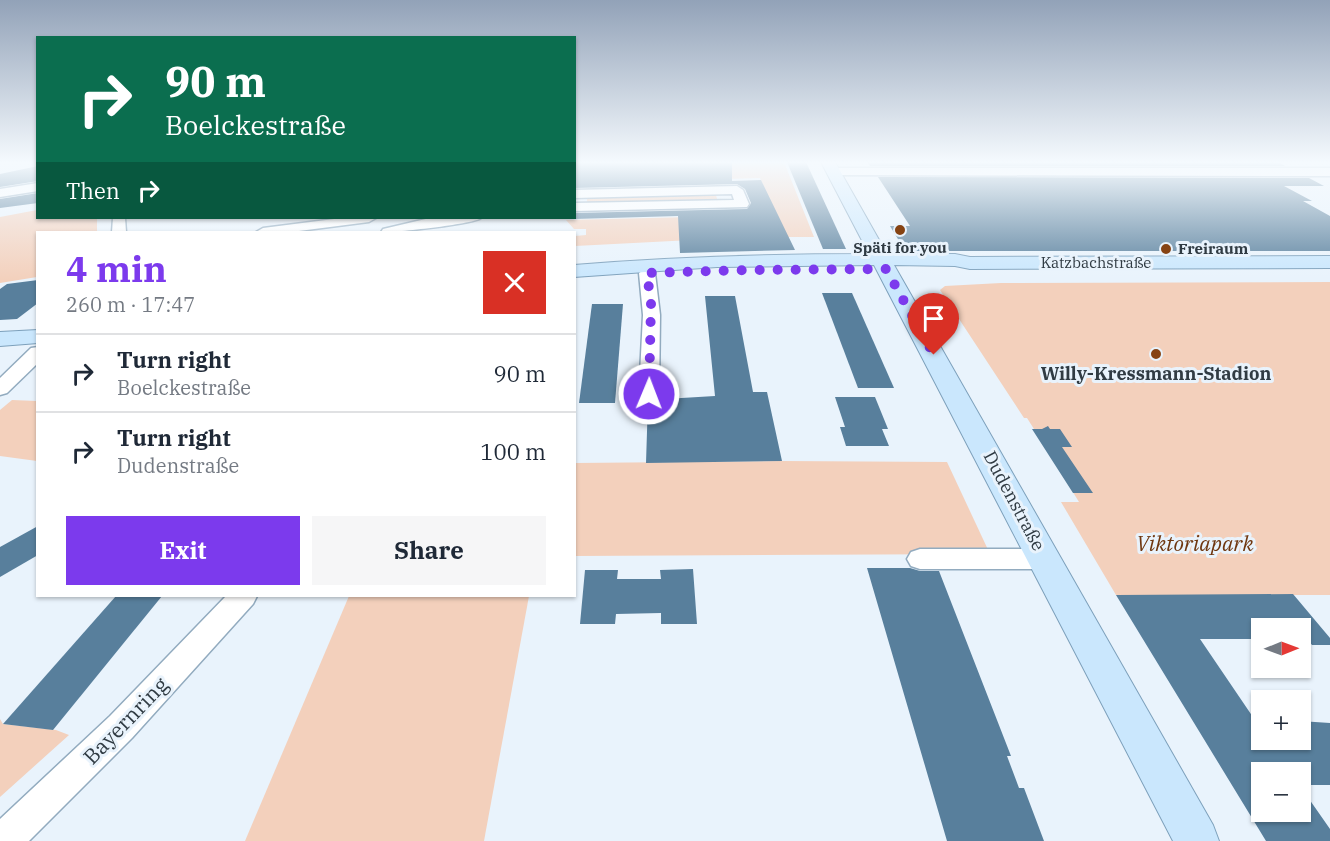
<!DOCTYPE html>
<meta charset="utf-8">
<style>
body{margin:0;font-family:"IBM Plex Serif",serif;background:#f6f6f7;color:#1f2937;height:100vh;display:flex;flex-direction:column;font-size:22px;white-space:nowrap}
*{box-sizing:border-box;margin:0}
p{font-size:20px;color:#747a83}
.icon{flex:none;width:33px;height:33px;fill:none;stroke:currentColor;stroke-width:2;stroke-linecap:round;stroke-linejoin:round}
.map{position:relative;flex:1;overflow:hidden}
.sheet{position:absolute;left:36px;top:231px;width:540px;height:366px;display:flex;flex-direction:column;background:#fff;border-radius:0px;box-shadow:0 2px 4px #0004}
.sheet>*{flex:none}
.hud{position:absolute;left:36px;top:36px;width:540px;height:183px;border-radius:0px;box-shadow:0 2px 4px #0004;background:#0b6e4f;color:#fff;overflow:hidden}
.needle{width:39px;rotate:89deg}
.buttons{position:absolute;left:1251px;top:618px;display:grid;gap:12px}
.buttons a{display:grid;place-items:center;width:60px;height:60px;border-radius:0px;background:#fff;box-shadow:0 2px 4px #0004;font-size:30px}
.pin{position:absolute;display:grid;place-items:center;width:51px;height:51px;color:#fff;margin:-62px -26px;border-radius:50% 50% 50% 0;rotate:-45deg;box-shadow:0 0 6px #0007}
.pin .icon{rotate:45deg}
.me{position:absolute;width:66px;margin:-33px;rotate:1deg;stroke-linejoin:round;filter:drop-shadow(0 0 4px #0008)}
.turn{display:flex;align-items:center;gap:21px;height:126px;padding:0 30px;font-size:27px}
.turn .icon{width:78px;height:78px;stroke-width:2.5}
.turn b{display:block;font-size:42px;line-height:51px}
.then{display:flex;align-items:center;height:57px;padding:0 30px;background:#0003;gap:12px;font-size:22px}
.round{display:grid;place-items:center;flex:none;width:63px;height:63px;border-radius:0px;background:#f6f6f7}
.headline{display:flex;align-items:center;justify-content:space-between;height:102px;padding:0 30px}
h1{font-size:36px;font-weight:800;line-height:45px;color:#7c3aed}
.primary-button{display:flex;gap:12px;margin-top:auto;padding:12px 30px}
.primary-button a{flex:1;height:69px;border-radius:0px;background:#7c3aed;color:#fff;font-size:24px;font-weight:800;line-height:69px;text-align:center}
.primary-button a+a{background:#f6f6f7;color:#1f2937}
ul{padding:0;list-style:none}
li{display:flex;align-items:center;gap:18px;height:78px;padding:0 30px;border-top:2px solid #e0e1e3}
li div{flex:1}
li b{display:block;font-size:22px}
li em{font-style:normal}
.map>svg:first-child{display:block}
.green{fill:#f3d0bc}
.building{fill:#587f9c}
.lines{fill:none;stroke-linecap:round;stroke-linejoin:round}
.minor-casing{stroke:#92abbf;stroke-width:3}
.major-casing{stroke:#7da0bb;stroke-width:2}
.minor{fill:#fff;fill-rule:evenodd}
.major{fill:#cae7fd;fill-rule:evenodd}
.route{stroke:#7c3aed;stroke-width:10;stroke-dasharray:0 18}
.poi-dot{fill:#864313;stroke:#e9f3fc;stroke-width:2}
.labels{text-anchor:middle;stroke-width:6;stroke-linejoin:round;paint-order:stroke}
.far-poi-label{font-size:15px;font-weight:bold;fill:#303b43;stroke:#e9f3fc}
.far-street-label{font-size:15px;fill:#303b43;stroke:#e9f3fc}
.poi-label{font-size:18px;font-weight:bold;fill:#303b43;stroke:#e9f3fc}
.street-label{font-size:18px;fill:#303b43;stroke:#e9f3fc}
.near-park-label{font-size:21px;font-style:italic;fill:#6f3710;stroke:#e9f3fc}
.near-street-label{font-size:21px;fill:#303b43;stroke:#e9f3fc}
</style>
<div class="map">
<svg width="1330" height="841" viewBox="0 0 1330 841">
<rect width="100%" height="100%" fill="#e9f3fc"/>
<g class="green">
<path d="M 784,162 L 814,237 L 750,237 L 575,246 L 575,236 L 586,235 L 586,229 L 574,229 L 566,220 L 776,215 L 760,178 L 575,183 L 575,166 Z"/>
<path d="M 715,192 L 718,202 L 587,206 L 587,195 Z"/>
<path d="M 37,210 L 38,218 L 97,218 L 97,232 L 38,232 L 37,277 L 0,283 L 0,217 Z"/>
<path d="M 1330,282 L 1330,595 L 1116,595 L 1061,502 L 1079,502 L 1034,429 L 1027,418 L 1024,418 L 940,290 L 945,286 L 1001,283 Z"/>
<path d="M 12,400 L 37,401 L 37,461 L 0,456 L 0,410 Z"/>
<path d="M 782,461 L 947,462 L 990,554 L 575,556 L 575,463 Z"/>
<path d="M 349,596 L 529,596 L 484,841 L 245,841 Z"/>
<path d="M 0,719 L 3,724 L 56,730 L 69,735 L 0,797 Z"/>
</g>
<g class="building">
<path d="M 574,162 L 732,162 L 732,181 L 761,180 L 795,250 L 680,253 L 678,216 L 574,219 L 574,213 L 747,209 L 751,203 L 745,189 L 737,184 L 574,188 Z"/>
<path d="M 787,162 L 806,162 L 846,249 L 823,249 Z"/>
<path d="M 867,162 L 1278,162 L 1285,166 L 870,166 Z"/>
<path d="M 38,166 L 38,181 L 0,187 L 0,174 Z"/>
<path d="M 878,177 L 1309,178 L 1324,186 L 1284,186 L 1312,201 L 1303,201 L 1330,216 L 1330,251 L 908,251 L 904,249 L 890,226 L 910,226 Z"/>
<path d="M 38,193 L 38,203 L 0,208 L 0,199 Z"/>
<path d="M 38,280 L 38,303 L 17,319 L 0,320 L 0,289 L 7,284 Z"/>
<path d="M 822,293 L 852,293 L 894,388 L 858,388 Z"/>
<path d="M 705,296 L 735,296 L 753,392 L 767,392 L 782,461 L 646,463 L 648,400 L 715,396 Z"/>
<path d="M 592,304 L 623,304 L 615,403 L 579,403 Z"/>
<path d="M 835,397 L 875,397 L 888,429 L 882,429 L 889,446 L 846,446 L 840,427 L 845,427 Z"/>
<path d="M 1048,426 L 1050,429 L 1060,429 L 1072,447 L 1062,447 L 1093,493 L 1073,493 L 1032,429 L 1042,429 Z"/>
<path d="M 38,526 L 38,555 L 0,577 L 0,547 Z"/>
<path d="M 867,568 L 910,568 L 920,571 L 939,571 L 1011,756 L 1007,756 L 1019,788 L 1024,788 L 1044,841 L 947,841 Z"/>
<path d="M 693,569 L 697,624 L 661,624 L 661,613 L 616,614 L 615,624 L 580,624 L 585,570 L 618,570 L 617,579 L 661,579 L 660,570 Z"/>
<path d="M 1293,594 L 1330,638 L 1330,645 L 1312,645 L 1307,639 L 1300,639 L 1300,628 L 1262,628 L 1262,639 L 1200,639 L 1257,723 L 1262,723 L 1262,740 L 1300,740 L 1300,721 L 1330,723 L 1330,785 L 1300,785 L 1300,772 L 1262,772 L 1262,812 L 1300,812 L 1300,786 L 1330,829 L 1330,841 L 1266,841 L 1116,595 Z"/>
<path d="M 116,596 L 162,596 L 53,730 L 3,724 Z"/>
</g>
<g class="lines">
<g class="minor-casing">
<g id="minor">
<path d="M 834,168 L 1330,168 L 1330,176 L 830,175 L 830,169 Z"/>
<path d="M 38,183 L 38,191 L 0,197 L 0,189 Z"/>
<path d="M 737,186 L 743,190 L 749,204 L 747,207 L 574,211 L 574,203 L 734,200 L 732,194 L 574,198 L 574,190 Z"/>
<path d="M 113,218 L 125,218 L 126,232 L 112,232 Z"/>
<path d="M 342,218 L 376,218 L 369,222 L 291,232 L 256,232 L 263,228 Z"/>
<path d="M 430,218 L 481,218 C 475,224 393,233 381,232 L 383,229 Z"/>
<path d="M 647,268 L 655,273 L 660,315 L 659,394 L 656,398 L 642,398 L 639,394 L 643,315 L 639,273 Z"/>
<path d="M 38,347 L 38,363 L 7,393 L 0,395 L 0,378 L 31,348 Z"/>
<path d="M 920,549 L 1045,549 L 1054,552 L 1058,559 L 1054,566 L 1045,569 L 920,569 L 911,566 L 907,559 L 911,552 Z"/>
<path d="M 226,596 L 257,596 L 253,604 L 132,738 L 29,841 L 0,841 L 0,819 L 110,716 Z"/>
</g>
</g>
<g class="major-casing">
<g id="major">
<path d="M 821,162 L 835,162 L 887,254 L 955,254 L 970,257 L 1330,256 L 1330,268 L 970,269 L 955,266 L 894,265 L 1213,825 L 1219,841 L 1173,841 L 874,265 L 717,267 L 574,277 L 574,265 C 672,257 770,254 869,254 Z"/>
<path d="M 38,330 L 38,343 L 0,346 L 0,332 Z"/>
</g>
</g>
<use href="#minor" class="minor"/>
<use href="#major" class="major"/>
</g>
<linearGradient id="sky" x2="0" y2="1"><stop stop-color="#92a2b8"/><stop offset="0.58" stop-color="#f5fafe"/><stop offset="1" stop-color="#f5fafe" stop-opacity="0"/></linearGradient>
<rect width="1330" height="280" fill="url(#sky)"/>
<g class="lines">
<path class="route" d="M 649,394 L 651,304 L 647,273 L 752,270 L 886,269 L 934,355"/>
</g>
<g class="poi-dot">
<circle cx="900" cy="230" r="6"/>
<circle cx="1166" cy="249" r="6"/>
<circle cx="1156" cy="354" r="6"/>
</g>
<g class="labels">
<g class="far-poi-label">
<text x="900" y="253">Späti for you</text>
<text x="1178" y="254" text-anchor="start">Freiraum</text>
</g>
<g class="far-street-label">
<text x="1096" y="268">Katzbachstraße</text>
</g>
<g class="poi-label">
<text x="1156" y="380">Willy-Kressmann-Stadion</text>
</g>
<g class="street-label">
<text transform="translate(1014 501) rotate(62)" y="6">Dudenstraße</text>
</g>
<g class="near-park-label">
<text x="1195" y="551">Viktoriapark</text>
</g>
<g class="near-street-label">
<text transform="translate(126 721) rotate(-46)" y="7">Bayernring</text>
</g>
</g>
</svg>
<div class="buttons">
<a><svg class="needle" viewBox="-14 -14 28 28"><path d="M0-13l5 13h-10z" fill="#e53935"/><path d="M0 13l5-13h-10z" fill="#747a83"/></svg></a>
<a>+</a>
<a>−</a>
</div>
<div class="pin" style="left:934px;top:355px;background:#d93025"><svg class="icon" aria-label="arrive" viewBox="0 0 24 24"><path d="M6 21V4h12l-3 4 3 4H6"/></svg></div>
<svg class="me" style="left:649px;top:394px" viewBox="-20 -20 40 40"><circle r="17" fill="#7c3aed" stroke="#fff" stroke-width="3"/><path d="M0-11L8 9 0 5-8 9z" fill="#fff"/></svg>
<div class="hud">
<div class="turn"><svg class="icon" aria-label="right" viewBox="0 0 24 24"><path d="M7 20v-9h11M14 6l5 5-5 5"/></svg><div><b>90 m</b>Boelckestraße</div></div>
<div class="then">Then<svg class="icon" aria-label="right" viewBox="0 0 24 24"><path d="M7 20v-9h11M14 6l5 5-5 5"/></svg></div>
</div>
<section class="sheet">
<div class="headline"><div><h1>4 min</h1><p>260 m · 17:47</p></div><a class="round" style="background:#d93025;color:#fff"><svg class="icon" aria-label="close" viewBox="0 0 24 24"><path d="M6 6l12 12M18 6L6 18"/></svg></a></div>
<ul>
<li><svg class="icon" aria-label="right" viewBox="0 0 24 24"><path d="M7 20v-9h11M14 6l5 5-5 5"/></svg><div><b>Turn right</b><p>Boelckestraße</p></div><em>90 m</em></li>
<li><svg class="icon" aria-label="right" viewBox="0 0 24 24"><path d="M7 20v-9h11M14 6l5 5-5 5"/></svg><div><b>Turn right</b><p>Dudenstraße</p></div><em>100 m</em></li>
</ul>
<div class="primary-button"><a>Exit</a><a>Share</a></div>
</section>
</div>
